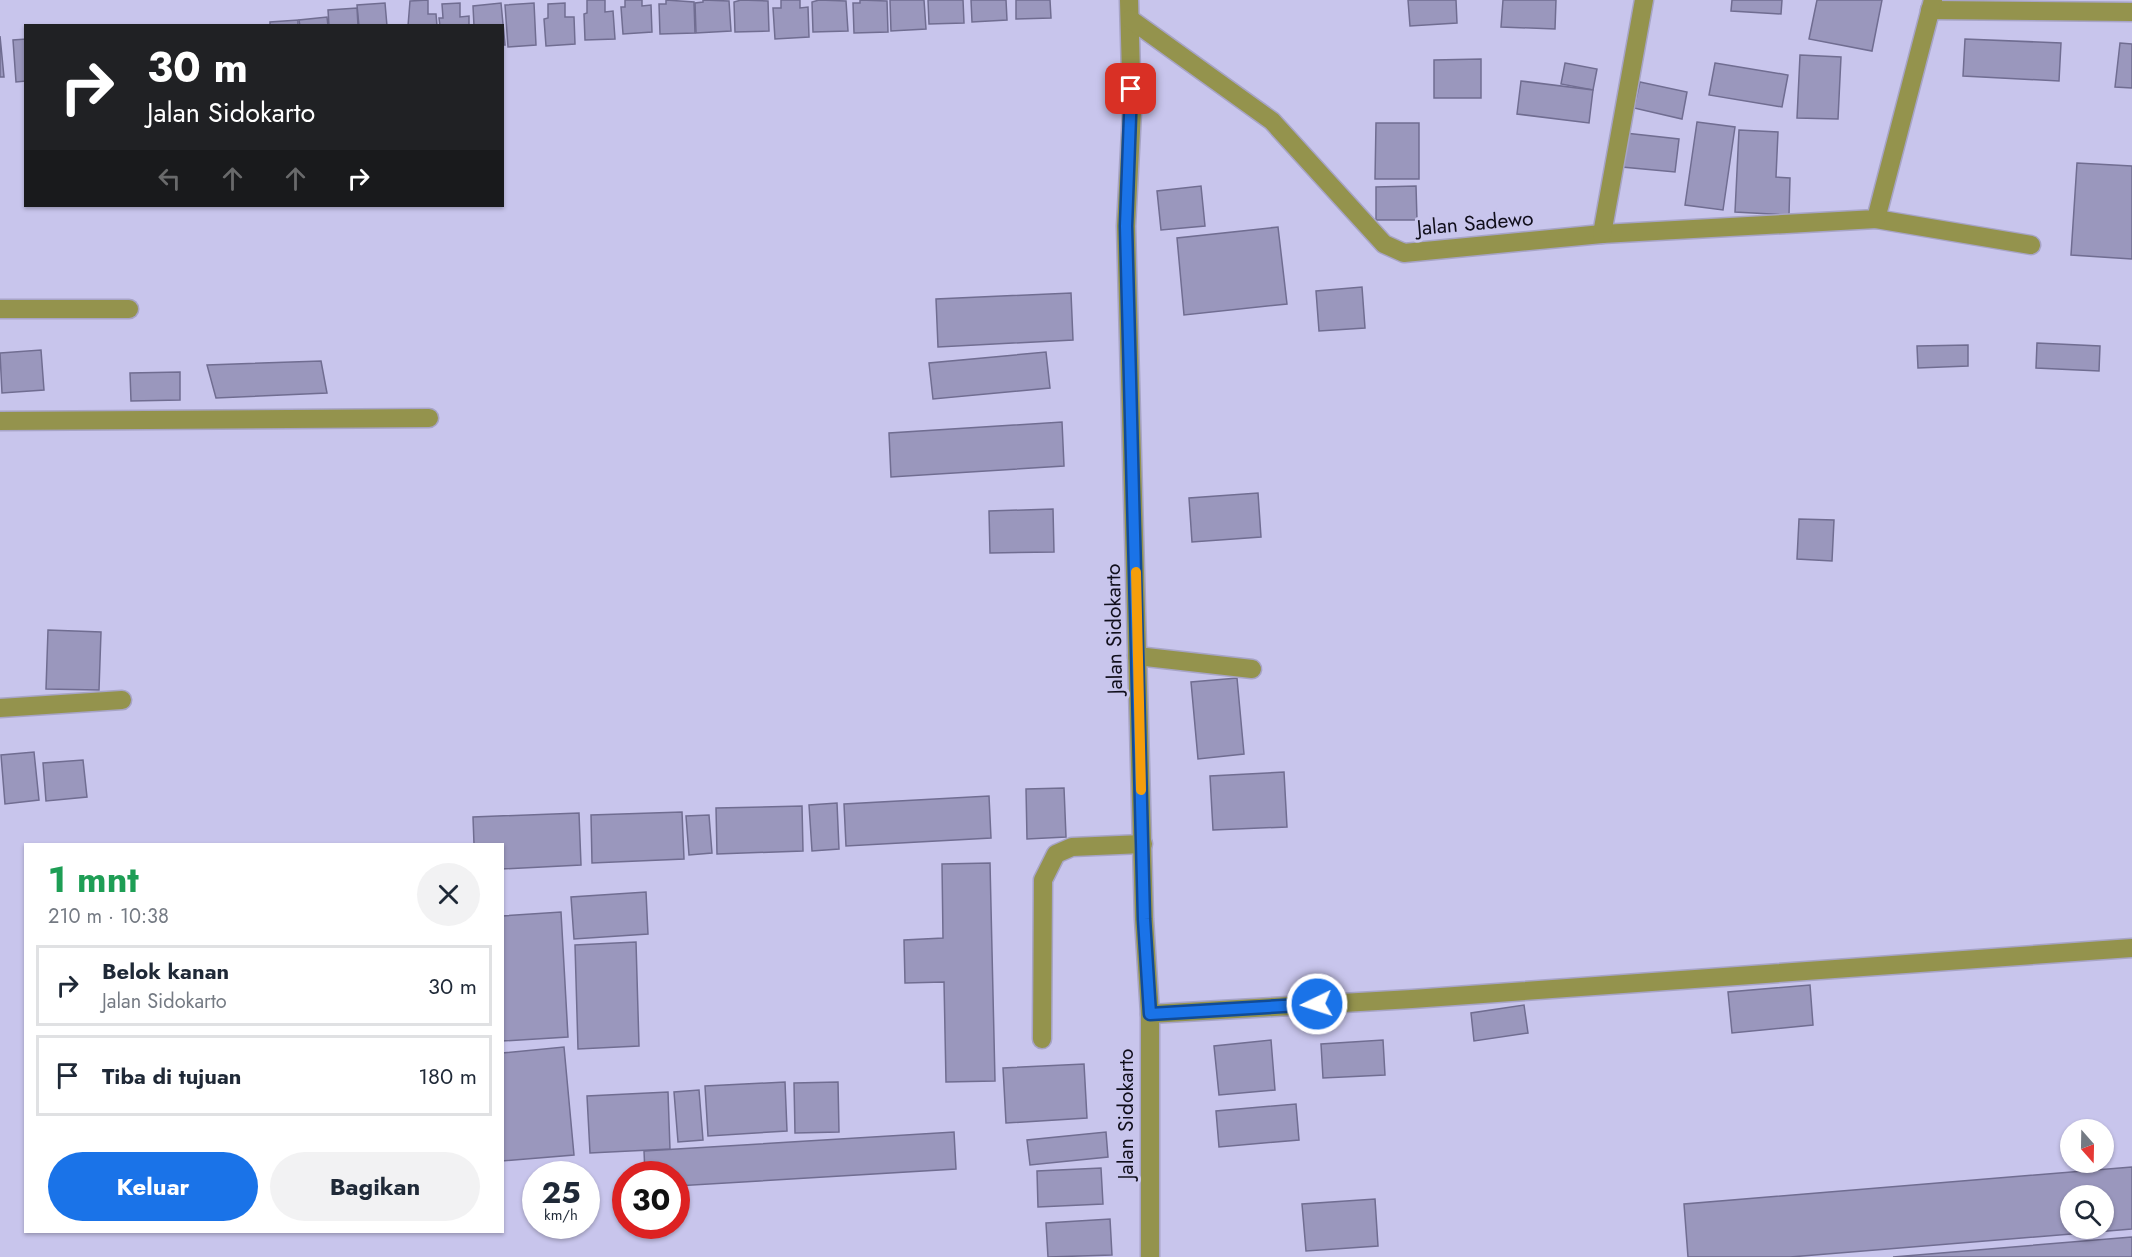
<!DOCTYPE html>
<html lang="id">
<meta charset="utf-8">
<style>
body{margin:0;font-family:Jost,sans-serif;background:#f2f2f3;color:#1f2937;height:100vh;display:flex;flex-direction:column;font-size:22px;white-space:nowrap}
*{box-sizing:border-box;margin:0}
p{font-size:20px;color:#747a83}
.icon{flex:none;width:33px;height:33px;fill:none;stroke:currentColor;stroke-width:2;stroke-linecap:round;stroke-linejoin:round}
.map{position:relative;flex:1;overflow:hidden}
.side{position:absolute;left:24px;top:843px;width:480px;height:390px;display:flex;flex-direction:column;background:#fff;border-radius:0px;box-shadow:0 2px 4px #0004}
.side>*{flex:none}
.hud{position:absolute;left:24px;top:24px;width:480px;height:183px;border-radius:0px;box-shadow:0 2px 4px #0004;background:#202124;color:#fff;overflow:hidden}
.needle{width:39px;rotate:160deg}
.controls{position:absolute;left:2060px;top:1119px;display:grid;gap:12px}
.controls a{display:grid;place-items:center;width:54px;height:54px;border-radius:50%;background:#fff;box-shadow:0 2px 4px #0004;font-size:30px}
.speed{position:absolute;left:522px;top:1161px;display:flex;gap:12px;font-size:30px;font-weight:700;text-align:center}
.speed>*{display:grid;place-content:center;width:78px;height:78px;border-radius:50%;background:#fff;box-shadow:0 2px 4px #0004;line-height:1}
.speed small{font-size:15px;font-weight:400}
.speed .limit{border:9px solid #d22;background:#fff;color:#111}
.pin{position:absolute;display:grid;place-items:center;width:51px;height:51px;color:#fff;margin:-26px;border-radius:12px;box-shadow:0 3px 9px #0006}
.me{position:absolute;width:66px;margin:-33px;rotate:266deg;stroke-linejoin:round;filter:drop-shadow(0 0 4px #0008)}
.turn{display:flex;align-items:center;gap:21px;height:126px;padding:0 24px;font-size:27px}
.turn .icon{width:78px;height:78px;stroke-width:2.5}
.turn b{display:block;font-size:42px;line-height:51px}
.lanes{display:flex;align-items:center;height:57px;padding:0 24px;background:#0003;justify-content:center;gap:30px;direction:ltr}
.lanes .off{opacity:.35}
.round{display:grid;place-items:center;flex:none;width:63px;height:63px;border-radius:32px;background:#f2f2f3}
.overview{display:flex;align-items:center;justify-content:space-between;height:102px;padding:0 24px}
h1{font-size:36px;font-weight:700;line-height:45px;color:#1e9e55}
.cta{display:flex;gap:12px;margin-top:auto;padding:12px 24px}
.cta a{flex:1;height:69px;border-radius:36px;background:#1a73e8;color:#fff;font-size:24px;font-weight:700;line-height:69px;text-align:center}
.cta a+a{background:#f2f2f3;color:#1f2937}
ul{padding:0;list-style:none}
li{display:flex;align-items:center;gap:18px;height:81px;margin:0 12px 9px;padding:0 12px;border:3px solid #e0e1e3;border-radius:0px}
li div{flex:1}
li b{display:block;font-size:22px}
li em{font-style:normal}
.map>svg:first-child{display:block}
.building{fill:#9a97bd;stroke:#706d91;stroke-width:1.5;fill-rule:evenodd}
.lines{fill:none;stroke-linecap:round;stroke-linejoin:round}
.service-casing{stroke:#a7a4c6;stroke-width:21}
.minor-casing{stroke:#a7a4c6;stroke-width:21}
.service{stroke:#94934d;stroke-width:18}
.minor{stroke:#94934d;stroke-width:18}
.route-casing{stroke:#114b97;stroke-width:15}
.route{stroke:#1a73e8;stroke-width:10}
.slow{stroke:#f59e0b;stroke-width:10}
.labels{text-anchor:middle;stroke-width:6;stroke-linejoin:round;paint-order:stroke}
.street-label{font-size:21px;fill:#100e1b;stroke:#c8c5ec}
</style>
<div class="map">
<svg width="2132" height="1257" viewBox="0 0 2132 1257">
<rect width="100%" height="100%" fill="#c8c5ec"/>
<g class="building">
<path d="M 428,0 L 428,14 L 436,14 L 437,26 L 408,26 L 410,1 Z"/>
<path d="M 587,0 L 605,0 L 605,12 L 613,11 L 615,39 L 585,40 L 584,14 L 587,13 Z"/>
<path d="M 625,0 L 642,0 L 642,6 L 651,5 L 652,32 L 623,34 L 621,7 L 625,7 Z"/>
<path d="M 666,0 L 694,2 L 695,33 L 660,34 L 659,4 L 666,4 Z"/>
<path d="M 703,0 L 729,1 L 731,31 L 696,33 L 695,3 L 703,2 Z"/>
<path d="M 741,0 L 768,1 L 769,31 L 735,32 L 734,2 Z"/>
<path d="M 781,0 L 800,0 L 800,8 L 808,7 L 809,37 L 775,39 L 773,8 L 781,8 Z"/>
<path d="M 819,0 L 846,1 L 848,31 L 813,32 L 812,2 Z"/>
<path d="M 860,0 L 887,1 L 888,32 L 854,33 L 853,3 L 860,3 Z"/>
<path d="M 890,0 L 924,0 L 926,29 L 891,31 Z"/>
<path d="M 928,0 L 963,0 L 964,23 L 929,24 Z"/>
<path d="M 971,0 L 1006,0 L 1007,20 L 972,22 Z"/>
<path d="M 1016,0 L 1050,0 L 1051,18 L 1016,19 Z"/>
<path d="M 1408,0 L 1456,0 L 1457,23 L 1410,26 Z"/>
<path d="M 1503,0 L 1556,0 L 1555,29 L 1501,27 Z"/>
<path d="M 1732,0 L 1782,0 L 1781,14 L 1731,11 Z"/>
<path d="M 1817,0 L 1882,0 L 1872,51 L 1809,39 Z"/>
<path d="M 385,3 L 387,26 L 359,26 L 357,5 Z"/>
<path d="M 460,3 L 460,17 L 469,16 L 469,26 L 440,26 L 439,18 L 443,18 L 442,4 Z"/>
<path d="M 501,3 L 505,45 L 502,45 L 502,26 L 474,26 L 473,6 Z"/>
<path d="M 534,3 L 536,45 L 508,47 L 505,5 Z"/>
<path d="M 565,3 L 565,17 L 574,17 L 575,44 L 546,46 L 544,19 L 548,18 L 548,4 Z"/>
<path d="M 357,8 L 358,26 L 329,26 L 328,10 Z"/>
<path d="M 327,17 L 328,26 L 300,26 L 299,20 Z"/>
<path d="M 298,20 L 298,26 L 270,26 L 270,22 Z"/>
<path d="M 0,36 L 4,77 L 0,77 Z"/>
<path d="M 26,39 L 26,81 L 16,82 L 13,40 Z"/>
<path d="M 1965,39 L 2061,43 L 2059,81 L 1963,76 Z"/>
<path d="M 2120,43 L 2132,44 L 2132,88 L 2115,87 Z"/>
<path d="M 1800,55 L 1841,57 L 1838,119 L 1797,118 Z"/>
<path d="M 1481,59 L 1481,98 L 1434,98 L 1434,60 Z"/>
<path d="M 1565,63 L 1597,69 L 1593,90 L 1561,84 Z"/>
<path d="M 1715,63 L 1788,75 L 1782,107 L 1709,95 Z"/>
<path d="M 1521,81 L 1593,90 L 1589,123 L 1517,114 Z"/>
<path d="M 1640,82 L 1687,92 L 1682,119 L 1634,108 Z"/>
<path d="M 1697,122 L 1735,127 L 1723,210 L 1685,205 Z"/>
<path d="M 1376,123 L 1419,123 L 1419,179 L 1375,179 Z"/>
<path d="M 1739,130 L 1778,132 L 1776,177 L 1790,178 L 1789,215 L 1735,212 Z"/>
<path d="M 1625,133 L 1679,139 L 1675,172 L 1622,167 Z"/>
<path d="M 2077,163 L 2132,166 L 2132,259 L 2071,255 Z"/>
<path d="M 1201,186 L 1205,226 L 1161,230 L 1157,191 Z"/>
<path d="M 1416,186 L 1417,220 L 1376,220 L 1376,187 Z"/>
<path d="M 1278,227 L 1287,304 L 1184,315 L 1177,238 Z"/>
<path d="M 1362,287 L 1365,328 L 1319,331 L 1316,291 Z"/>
<path d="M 1071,293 L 1073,340 L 938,347 L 936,299 Z"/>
<path d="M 2037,343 L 2100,346 L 2099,371 L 2036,368 Z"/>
<path d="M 1968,345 L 1968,366 L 1918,368 L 1917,346 Z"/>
<path d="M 41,350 L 44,390 L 2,393 L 0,353 Z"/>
<path d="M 1046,352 L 1050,388 L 933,399 L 929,363 Z"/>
<path d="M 321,361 L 327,393 L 216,398 L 207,365 Z"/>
<path d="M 180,372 L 180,400 L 131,401 L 130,373 Z"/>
<path d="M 1062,422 L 1064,466 L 891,477 L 889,433 Z"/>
<path d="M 1258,493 L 1261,537 L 1192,542 L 1189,498 Z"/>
<path d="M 1053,509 L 1054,552 L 990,553 L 989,511 Z"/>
<path d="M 1799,519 L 1834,520 L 1832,561 L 1797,559 Z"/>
<path d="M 48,630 L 101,632 L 99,690 L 46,689 Z"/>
<path d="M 1237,678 L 1244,754 L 1198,759 L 1191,682 Z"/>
<path d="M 34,752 L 39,800 L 5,804 L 1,755 Z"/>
<path d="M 83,760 L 87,797 L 46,801 L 43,763 Z"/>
<path d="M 1284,772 L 1287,827 L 1213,830 L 1210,776 Z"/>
<path d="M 1064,788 L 1066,837 L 1027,839 L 1026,789 Z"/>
<path d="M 989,796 L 991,838 L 846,846 L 844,804 Z"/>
<path d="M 837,803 L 839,849 L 812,851 L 809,805 Z"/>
<path d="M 802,806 L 803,851 L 717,854 L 716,808 Z"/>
<path d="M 682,812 L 684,859 L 592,863 L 591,815 Z"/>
<path d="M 579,813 L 581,865 L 502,869 L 502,844 L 474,844 L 473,817 Z"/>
<path d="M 709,815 L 712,853 L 689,855 L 686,816 Z"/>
<path d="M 990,863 L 995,1081 L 946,1082 L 944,982 L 905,983 L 904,940 L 943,938 L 942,864 Z"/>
<path d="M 646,892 L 648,934 L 574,939 L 571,897 Z"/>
<path d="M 561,912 L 568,1037 L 502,1041 L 502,916 Z"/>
<path d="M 636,942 L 639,1046 L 578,1049 L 575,945 Z"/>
<path d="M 1810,985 L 1813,1025 L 1732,1033 L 1728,992 Z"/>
<path d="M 1524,1005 L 1528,1033 L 1474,1041 L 1471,1013 Z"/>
<path d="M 1271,1040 L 1275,1090 L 1219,1095 L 1214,1046 Z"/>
<path d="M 1383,1040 L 1385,1075 L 1323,1078 L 1321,1044 Z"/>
<path d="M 564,1047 L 574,1155 L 502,1161 L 502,1053 Z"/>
<path d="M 1084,1064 L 1087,1118 L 1006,1123 L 1003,1068 Z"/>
<path d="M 785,1082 L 787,1131 L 708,1136 L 705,1086 Z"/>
<path d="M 838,1082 L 839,1132 L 795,1133 L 794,1083 Z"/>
<path d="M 699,1090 L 703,1140 L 678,1142 L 674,1092 Z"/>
<path d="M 668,1092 L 670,1149 L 590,1153 L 587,1096 Z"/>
<path d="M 1296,1104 L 1299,1140 L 1219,1147 L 1216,1111 Z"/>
<path d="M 954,1132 L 956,1169 L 676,1186 L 676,1174 L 645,1174 L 644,1151 Z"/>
<path d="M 1106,1132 L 1108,1157 L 1030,1165 L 1027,1140 Z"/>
<path d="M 2132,1167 L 2132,1229 L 1790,1257 L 1688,1257 L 1684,1204 ZM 2070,1196 L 2103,1196 L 2103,1228 L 2070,1228 Z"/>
<path d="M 1101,1168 L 1103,1204 L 1038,1207 L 1037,1171 Z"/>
<path d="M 1375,1199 L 1378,1246 L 1306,1251 L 1302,1204 Z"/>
<path d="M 1110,1219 L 1112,1255 L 1048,1257 L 1046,1223 Z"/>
<path d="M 2132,1237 L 2132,1257 L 1893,1257 Z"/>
</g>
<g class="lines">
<g class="service-casing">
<path id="service" d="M 1876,219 L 2031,245"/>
</g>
<g class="minor-casing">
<g id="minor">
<path d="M 1129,0 L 1132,112 L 1126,226 L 1144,919 L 1150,1014 L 1150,1257"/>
<path d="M 1930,10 L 2132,12"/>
<path d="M 1130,19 L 1272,121 L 1384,244 L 1404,253 L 1602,234 L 1876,219 L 1933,0"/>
<path d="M 1602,234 L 1644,0"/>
<path d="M 0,309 L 129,309"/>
<path d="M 0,421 L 429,418"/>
<path d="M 1137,656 L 1252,669"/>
<path d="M 0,708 L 122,700"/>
<path d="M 1150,1014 L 1412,999 L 2132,948"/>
<path d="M 1042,1039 L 1043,880 L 1056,854 L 1072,847 L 1143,844"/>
</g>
</g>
<use href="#service" class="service"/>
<use href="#minor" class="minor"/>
</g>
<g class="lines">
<g class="route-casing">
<path id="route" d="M 1131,89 L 1126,226 L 1144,919 L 1150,1014 L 1317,1004"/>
</g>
<use href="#route" class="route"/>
<path class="slow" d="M 1136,572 L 1141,790"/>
</g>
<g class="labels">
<g class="street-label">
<text transform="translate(1475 223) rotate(-5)" y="7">Jalan Sadewo</text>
<text transform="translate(1114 629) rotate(-91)" y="7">Jalan Sidokarto</text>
<text transform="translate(1126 1114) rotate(-90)" y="7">Jalan Sidokarto</text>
</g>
</g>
</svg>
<div class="controls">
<a><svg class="needle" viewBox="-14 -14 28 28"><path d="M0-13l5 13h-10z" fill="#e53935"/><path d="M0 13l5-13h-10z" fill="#747a83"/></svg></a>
<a><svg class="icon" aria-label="search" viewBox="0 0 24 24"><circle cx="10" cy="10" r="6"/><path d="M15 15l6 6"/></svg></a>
</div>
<div class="speed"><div>25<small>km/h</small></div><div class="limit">30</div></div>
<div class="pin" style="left:1131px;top:89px;background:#d93025"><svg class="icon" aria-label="arrive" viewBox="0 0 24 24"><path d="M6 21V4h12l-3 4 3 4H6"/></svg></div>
<svg class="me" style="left:1317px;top:1004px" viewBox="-20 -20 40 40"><circle r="17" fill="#1a73e8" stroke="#fff" stroke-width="3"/><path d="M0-11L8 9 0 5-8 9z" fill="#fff"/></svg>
<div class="hud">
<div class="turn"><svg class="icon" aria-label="right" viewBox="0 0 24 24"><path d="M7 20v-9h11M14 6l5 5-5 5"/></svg><div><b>30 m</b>Jalan Sidokarto</div></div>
<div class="lanes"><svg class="icon off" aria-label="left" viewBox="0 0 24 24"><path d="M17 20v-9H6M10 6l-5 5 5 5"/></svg><svg class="icon off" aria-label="ahead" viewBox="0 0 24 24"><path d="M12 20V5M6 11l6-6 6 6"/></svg><svg class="icon off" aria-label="ahead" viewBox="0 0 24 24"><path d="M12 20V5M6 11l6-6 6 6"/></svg><svg class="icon" aria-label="right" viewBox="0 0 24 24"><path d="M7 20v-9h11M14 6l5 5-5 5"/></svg></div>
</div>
<section class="side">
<div class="overview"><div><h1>1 mnt</h1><p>210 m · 10:38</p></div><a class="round"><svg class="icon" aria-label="close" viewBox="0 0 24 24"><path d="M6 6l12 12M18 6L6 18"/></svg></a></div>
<ul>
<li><svg class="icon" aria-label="right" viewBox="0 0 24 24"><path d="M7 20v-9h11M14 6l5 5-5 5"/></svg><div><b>Belok kanan</b><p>Jalan Sidokarto</p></div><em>30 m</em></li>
<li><svg class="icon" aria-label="arrive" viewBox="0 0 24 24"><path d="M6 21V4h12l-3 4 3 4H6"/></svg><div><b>Tiba di tujuan</b></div><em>180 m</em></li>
</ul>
<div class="cta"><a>Keluar</a><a>Bagikan</a></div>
</section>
</div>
